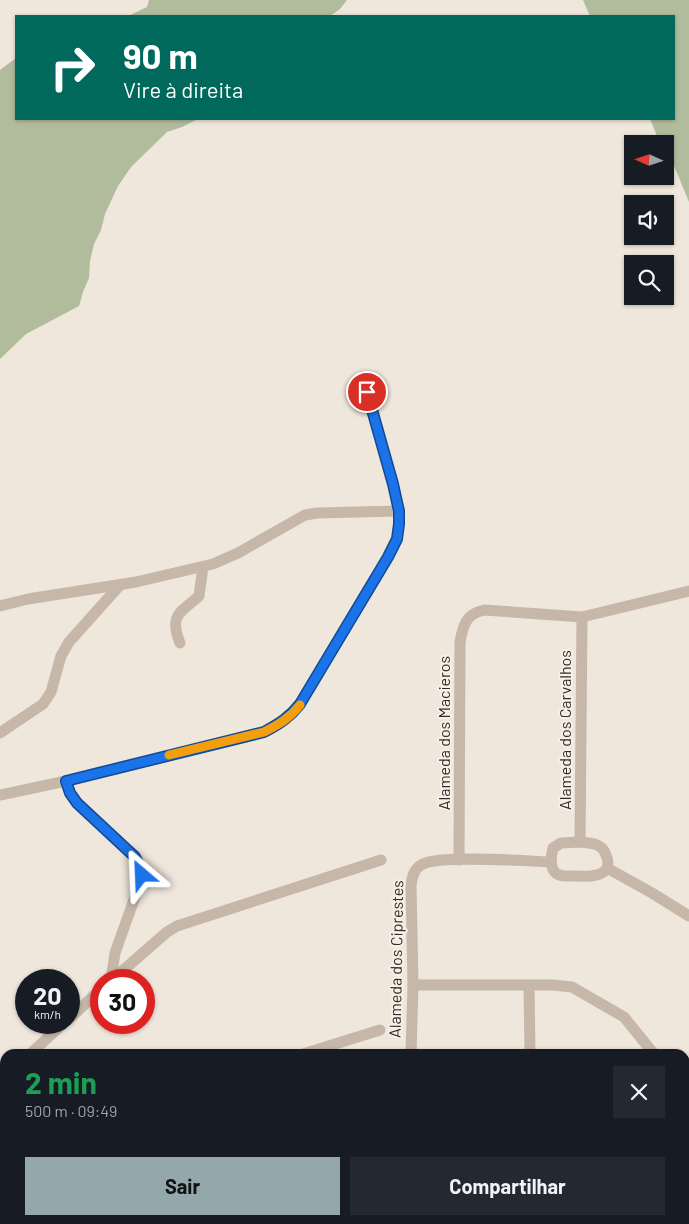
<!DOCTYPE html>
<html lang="pt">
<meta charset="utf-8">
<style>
body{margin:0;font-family:Barlow,sans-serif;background:#242831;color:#f1f3f6;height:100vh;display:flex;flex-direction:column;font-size:19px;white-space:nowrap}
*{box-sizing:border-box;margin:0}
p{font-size:16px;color:#9ea1a6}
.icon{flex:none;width:28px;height:28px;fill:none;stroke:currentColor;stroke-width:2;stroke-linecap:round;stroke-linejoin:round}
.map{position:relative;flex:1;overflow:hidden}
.panel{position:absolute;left:0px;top:1049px;width:690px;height:176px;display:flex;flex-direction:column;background:#171b24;border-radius:15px 15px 0 0;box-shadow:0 1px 4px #0004}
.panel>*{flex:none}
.hud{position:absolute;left:15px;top:15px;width:660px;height:105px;border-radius:0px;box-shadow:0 1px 4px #0004;background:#00695c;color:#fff;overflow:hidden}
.needle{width:32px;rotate:273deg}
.fabs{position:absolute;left:624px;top:135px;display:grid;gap:10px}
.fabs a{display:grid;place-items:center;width:50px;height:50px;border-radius:0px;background:#171b24;box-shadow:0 1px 4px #0004;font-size:25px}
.speed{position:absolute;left:15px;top:969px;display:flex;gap:10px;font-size:25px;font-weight:700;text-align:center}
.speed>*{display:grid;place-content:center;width:65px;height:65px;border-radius:50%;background:#171b24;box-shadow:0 1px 4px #0004;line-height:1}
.speed small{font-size:12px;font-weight:400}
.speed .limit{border:8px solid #d22;background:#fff;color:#111}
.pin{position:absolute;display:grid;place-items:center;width:42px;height:42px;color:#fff;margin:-21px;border:2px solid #fff;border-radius:50%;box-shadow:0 1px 5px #0007}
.me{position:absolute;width:55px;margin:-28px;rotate:334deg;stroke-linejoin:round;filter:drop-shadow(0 0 4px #0008)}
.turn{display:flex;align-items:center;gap:18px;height:105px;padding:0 25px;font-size:22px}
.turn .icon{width:65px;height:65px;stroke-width:2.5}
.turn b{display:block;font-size:35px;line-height:42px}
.round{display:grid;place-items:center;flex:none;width:52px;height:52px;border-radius:0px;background:#242831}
.summary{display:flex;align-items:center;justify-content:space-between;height:85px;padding:0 25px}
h1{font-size:30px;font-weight:700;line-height:38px;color:#1e9e55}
.action{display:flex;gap:10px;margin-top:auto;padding:10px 25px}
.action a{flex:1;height:58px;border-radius:0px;background:#94a8ab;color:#111;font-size:20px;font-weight:700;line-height:58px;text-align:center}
.action a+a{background:#242831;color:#f1f3f6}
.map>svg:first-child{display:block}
.green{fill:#b1bc9d}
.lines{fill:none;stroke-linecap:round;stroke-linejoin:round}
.minor{stroke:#c6b7a9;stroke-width:11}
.route-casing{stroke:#114b97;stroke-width:12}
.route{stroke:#1a73e8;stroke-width:9}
.slow{stroke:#f59e0b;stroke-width:9}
.labels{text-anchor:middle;stroke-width:4;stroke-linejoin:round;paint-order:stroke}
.street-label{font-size:16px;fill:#332c28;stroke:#f7f0e7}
</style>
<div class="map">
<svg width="689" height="1224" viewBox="0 0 689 1224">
<rect width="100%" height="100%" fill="#efe6dc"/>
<g class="green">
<path d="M 149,0 L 347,0 L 340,9 L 330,16 L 128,16 L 147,7 Z"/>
<path d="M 583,0 L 689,0 L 689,202 L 670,156 L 665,149 L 665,144 L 661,144 L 659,141 L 650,119 L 674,119 L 674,16 L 590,16 Z"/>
<path d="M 16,58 L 16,119 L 198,119 L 182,127 L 167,132 L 131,167 L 118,186 L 105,214 L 101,230 L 94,244 L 90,261 L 89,278 L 83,292 L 79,306 L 26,334 L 0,359 L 0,70 Z"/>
</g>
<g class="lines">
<g class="minor">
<path d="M 0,606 L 28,599 L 136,582 L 213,564 L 238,553 L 305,515 L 317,513 L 399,511"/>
<path d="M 180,643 C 168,614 182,612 199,596 L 203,567"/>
<path d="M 0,733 L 43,704 L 51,692 L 61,656 L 69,642 L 120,585"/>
<path d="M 66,781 L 70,793 L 77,803 L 135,857 L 141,868 L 140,883 L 115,953 L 111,980"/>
<path d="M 0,795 L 66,781 L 264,732 C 279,724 290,717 300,704 L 388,557 L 397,539 L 399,524 L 399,511 L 393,484 L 367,392"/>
<path d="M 580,842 L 582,617"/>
<path d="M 580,842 C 591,843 602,843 606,855 C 615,877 590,877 576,876 C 571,876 562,877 557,874 C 549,869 551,855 553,848 L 561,843 Z"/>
<path d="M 459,860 L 460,642 C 463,625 466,614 484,610 L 582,617 L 689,591"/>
<path d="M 607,868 L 652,893 L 689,916"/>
<path d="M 112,980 L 167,932 L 177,926 L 381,860"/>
<path d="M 413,985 L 553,985 L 572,987 L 624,1017 L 654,1054"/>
<path d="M 529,986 L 530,1054"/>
<path d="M 69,1019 L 101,989"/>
<path d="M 30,1054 L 65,1022"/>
<path d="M 303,1054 L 380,1030"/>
<path d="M 411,1054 L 413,985 L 411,886 C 412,877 414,868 423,864 C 441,855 527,861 551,862"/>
<path d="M 0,1082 L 5,1077"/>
<path d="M 685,1096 L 689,1101"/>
<path d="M 685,1183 L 689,1178"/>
<path d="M 594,1220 L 595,1224"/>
<path d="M 170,1224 L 172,1220"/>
<path d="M 649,1224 L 653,1220"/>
</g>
</g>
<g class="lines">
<g class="route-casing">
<path id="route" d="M 142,875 L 141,868 L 135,857 L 77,803 L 70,793 L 66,781 L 264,732 C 279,724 290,717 300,704 L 388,557 L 397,539 L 399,524 L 399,511 L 393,484 L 367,392"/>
</g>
<use href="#route" class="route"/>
<path class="slow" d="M 169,755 L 264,732 C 278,725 290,718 300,705"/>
</g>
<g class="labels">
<g class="street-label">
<text transform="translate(565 730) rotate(-90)" y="6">Alameda dos Carvalhos</text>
<text transform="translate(444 733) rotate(-90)" y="6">Alameda dos Macieros</text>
<text transform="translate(396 959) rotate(-89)" y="6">Alameda dos Ciprestes</text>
</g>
</g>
</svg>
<div class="fabs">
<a><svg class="needle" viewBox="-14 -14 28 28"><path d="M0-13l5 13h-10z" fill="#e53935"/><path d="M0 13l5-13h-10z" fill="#9ea1a6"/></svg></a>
<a><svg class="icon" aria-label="sound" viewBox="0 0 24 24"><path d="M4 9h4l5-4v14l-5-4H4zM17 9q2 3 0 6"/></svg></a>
<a><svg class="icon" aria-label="search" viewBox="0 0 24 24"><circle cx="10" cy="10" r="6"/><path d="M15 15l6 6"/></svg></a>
</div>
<div class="speed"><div>20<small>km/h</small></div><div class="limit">30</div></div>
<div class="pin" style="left:367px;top:392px;background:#d93025"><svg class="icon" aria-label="arrive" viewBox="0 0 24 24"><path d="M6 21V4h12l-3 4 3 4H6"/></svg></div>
<svg class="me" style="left:142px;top:875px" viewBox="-20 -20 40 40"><path d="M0-17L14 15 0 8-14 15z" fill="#1a73e8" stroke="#fff" stroke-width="4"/></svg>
<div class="hud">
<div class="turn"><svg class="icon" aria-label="right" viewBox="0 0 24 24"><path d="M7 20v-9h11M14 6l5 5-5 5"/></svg><div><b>90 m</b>Vire à direita</div></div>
</div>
<section class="panel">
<div class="summary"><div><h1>2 min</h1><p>500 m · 09:49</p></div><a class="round"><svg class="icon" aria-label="close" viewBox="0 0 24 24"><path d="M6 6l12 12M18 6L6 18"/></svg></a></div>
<div class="action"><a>Sair</a><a>Compartilhar</a></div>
</section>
</div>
